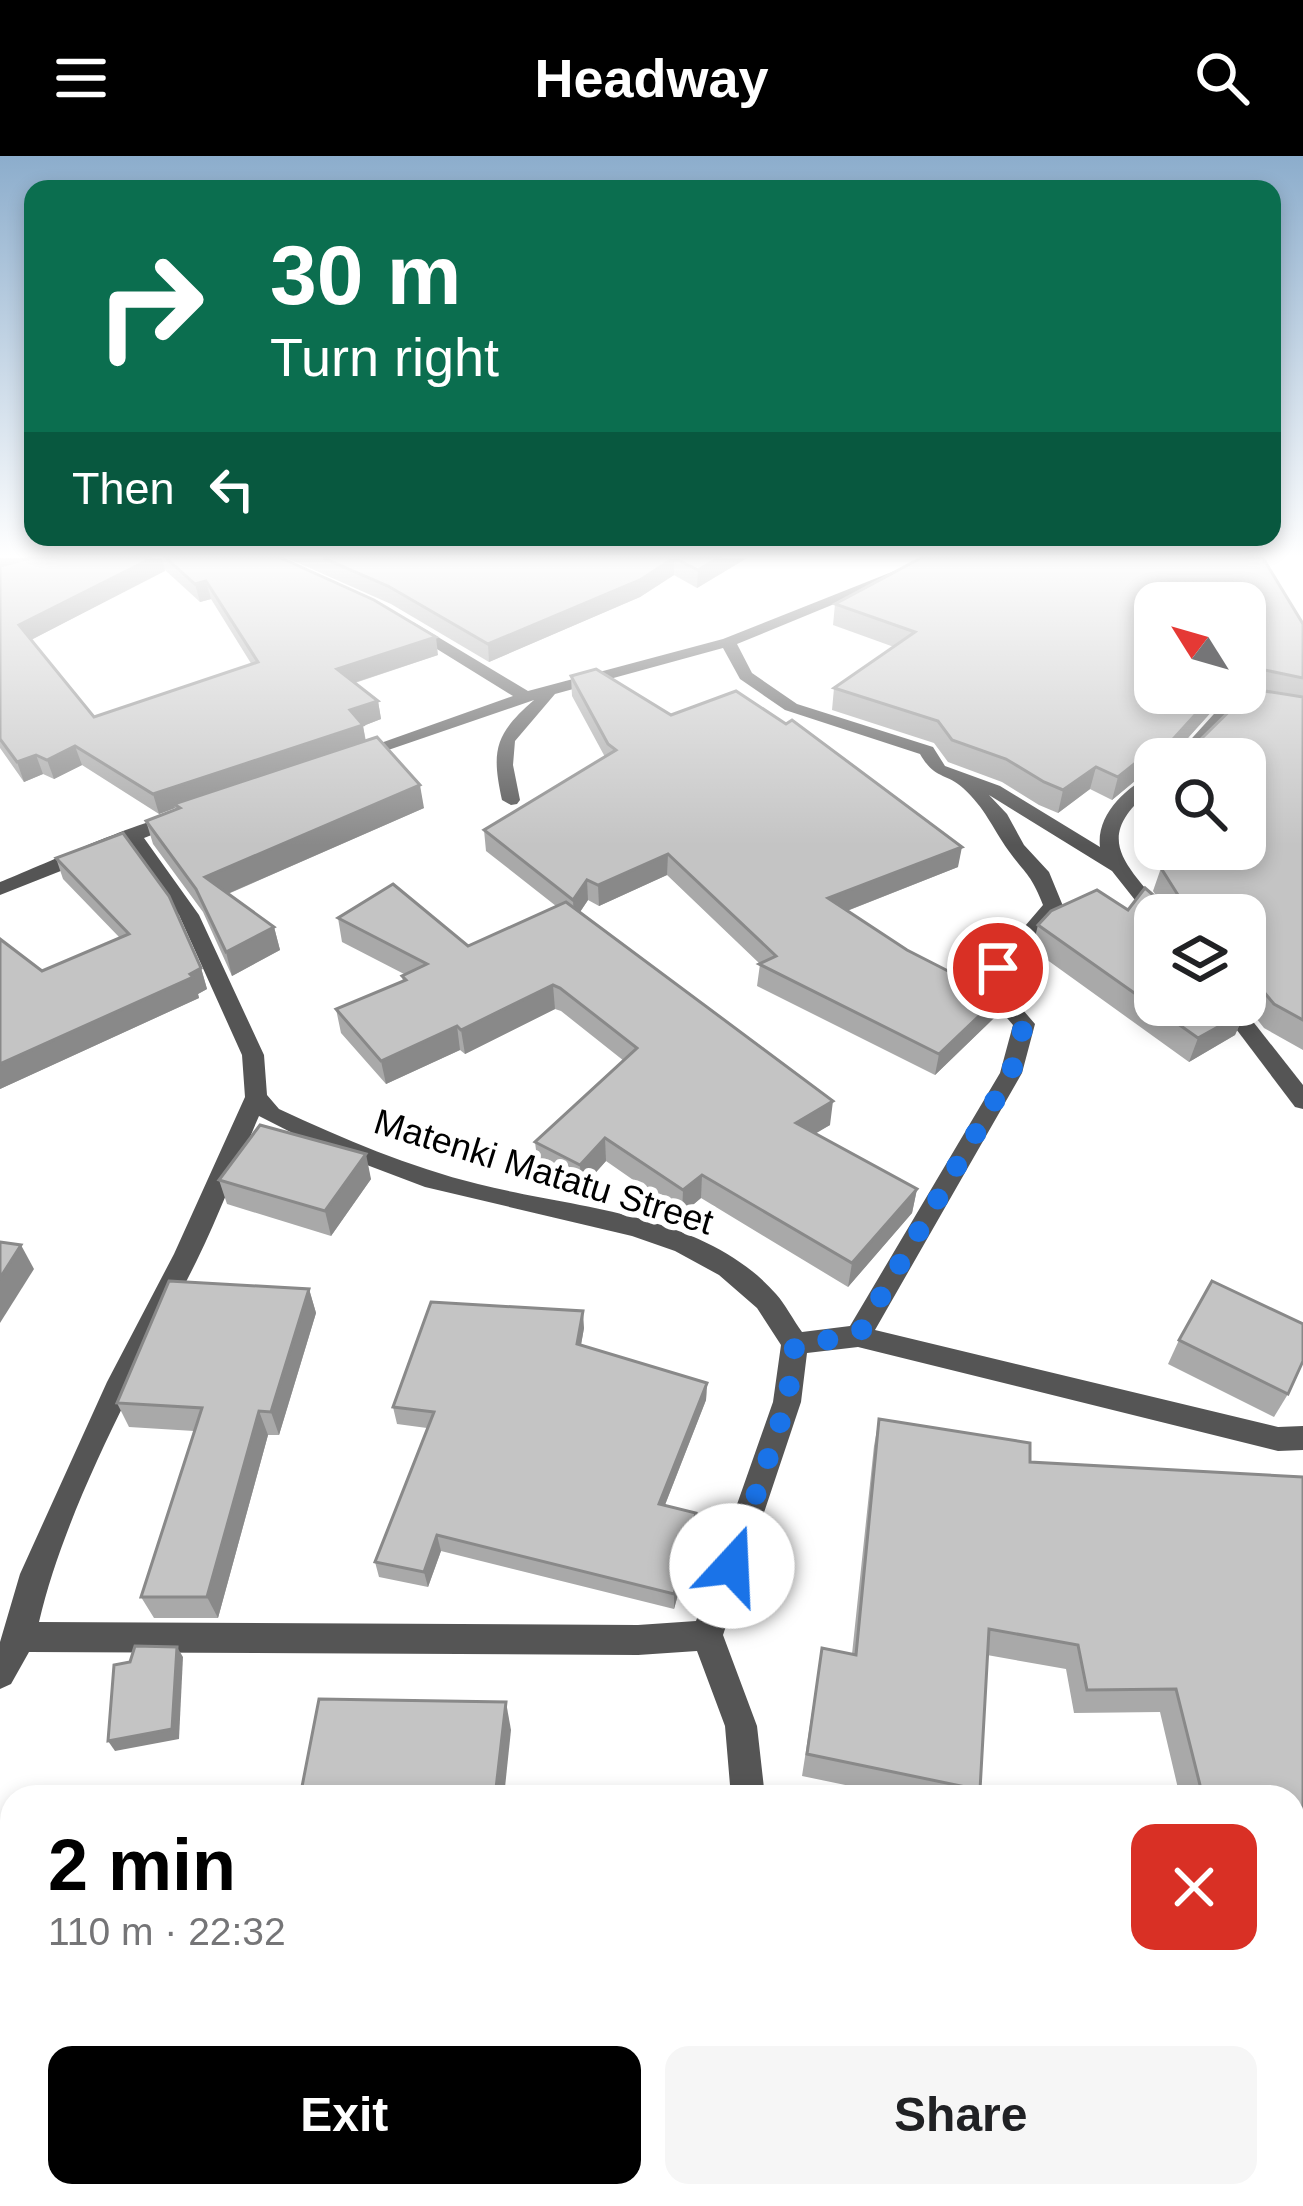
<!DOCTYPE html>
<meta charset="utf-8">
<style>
body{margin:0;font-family:Arial,sans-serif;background:#f6f6f6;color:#202124;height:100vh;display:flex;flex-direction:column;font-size:45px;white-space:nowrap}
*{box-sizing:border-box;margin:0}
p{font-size:39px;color:#757577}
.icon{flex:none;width:66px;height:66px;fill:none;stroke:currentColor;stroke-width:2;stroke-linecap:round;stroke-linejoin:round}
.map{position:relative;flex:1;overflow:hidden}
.sheet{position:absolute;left:0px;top:1629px;width:1305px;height:423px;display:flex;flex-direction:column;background:#fff;border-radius:36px 36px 0 0;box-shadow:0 6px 18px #0003}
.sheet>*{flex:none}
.guide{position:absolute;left:24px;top:24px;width:1257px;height:366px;border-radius:24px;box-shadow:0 6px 18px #0003;background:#0b6e4f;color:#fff;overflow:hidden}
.needle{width:78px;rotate:307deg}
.fabs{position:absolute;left:1134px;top:426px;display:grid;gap:24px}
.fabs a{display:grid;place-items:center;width:132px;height:132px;border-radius:24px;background:#fff;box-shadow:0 6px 18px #0003;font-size:60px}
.pin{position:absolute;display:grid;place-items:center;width:102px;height:102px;color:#fff;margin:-51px;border:6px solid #fff;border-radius:50%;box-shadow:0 3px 12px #0007}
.me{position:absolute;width:132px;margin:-66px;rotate:20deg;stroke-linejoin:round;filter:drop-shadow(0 0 9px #0008)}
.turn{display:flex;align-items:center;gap:42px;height:252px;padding:0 48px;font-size:54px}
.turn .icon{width:156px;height:156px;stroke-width:2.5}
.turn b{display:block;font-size:84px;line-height:102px}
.then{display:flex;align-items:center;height:114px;padding:0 48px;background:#0003;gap:24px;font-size:45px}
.round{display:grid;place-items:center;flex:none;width:126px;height:126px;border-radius:24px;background:#f6f6f6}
.headline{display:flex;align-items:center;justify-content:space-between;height:204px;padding:0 48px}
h1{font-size:72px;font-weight:800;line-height:90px;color:#000}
.action{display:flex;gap:24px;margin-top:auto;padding:24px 48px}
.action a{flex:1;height:138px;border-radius:24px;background:#000;color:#fff;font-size:48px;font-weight:800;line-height:138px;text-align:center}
.action a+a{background:#f6f6f6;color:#202124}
header{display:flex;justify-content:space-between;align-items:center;height:156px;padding:0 48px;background:#000;color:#fff;font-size:54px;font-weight:800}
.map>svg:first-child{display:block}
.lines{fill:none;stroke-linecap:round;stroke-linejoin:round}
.minor{fill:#555;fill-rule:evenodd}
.wall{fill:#a9a9a9;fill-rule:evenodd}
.shaded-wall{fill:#898989}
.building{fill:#c4c4c4;stroke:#898989;stroke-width:3}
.route{stroke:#1a73e8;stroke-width:21;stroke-dasharray:0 37.8}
.labels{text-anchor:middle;stroke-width:12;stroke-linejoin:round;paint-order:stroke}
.street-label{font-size:36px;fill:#000;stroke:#fff}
</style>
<header><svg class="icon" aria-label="menu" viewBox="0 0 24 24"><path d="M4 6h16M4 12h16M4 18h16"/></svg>Headway<svg class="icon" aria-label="search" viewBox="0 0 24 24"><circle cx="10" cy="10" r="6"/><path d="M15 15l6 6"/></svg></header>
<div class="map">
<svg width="1303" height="2050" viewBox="0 0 1303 2050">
<rect width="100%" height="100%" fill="#fff"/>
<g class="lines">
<g class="minor">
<path d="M 927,402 L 946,402 L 737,488 L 752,517 L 797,548 L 933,591 L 945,610 L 1000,630 L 1100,691 C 1096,659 1126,630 1155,618 L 1155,631 C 1088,683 1127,707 1167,759 L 1150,763 L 1112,715 L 989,639 L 1007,658 L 1024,689 L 1049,716 L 1063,750 L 1008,814 L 1011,840 L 1035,868 L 1022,917 L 875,1174 L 1278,1271 L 1303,1270 L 1303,1294 L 1278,1295 L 858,1191 L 807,1197 L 801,1246 L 723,1479 L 757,1570 L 765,1641 L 731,1641 L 725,1570 L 697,1495 L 638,1499 L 29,1496 L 11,1528 L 0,1533 L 0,1486 L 20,1418 L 107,1226 L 174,1098 L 245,941 L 242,899 L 179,759 L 129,688 L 0,739 L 0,726 C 36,712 154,657 182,659 L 182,667 L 144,682 L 199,759 L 264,899 L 267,939 L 279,953 C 344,983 409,1011 478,1028 C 575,1053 704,1056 776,1138 C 786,1149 793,1164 802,1176 L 850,1170 L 1000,917 L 1013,869 L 990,842 L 988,813 L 1043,749 C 1031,718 1026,719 1008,694 C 992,671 985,652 963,632 C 945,616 935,624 920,598 L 785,554 L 740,523 L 723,492 L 555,538 L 515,585 L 513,609 L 520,644 L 517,648 L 511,649 L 502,644 C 491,594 495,578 534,544 L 362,603 L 347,599 L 513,540 L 403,472 L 403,466 L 413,466 L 528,535 L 723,483 ZM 259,960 L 322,992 L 425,1031 L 632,1080 L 675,1095 L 719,1119 L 757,1152 L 781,1189 L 773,1246 L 696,1465 L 638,1469 L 39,1466 C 67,1346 142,1215 197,1104 C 220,1057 238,1008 259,960 Z"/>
<path d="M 1252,539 L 1303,549 L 1303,559 L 1243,550 L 1192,603 L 1173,603 L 1223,548 Z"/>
<path d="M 1218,849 L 1240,849 L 1303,929 L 1303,953 L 1295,951 Z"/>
<rect x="754" y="2040" width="40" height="10"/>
</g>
</g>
<g class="wall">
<path d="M 0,402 L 281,402 L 438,499 L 355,527 L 378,545 L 381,563 L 363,570 L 366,585 L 424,652 L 228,738 L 274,771 L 280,794 L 232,820 L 203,756 L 153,688 L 146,665 L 176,654 L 175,652 L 159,658 L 82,609 L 54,623 L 43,618 L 24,626 L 0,592 ZM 165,414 L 200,446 L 211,443 L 252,509 L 94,561 L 31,484 Z"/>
<path d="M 287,402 L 747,402 L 697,432 L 674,419 L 640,441 L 489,506 L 391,448 Z"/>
<path d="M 921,402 L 1263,402 L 1303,468 L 1303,894 L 1264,872 L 1245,848 L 1245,759 L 1155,759 L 1155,849 L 1240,849 L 1245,856 L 1235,879 L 1189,906 L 1032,793 L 1038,769 L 1051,755 L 1097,734 L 1128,754 L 1145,732 L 1159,744 L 1153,735 L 1161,712 L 1175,693 L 1245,693 L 1245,603 L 1155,603 L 1155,616 L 1142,619 L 1112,644 L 1090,633 L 1058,657 L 1039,649 L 1002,626 L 948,606 L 934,587 L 832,554 L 834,532 L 894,491 L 833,469 L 835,448 ZM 1155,447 L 1245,447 L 1245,537 L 1249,536 L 1199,585 L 1187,583 L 1222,544 L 1245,537 L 1155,537 Z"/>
<path d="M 571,520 L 671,559 L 958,711 L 847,755 L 907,794 L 999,841 L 994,862 L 935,919 L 757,830 L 760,808 L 667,719 L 599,750 L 588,744 L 580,756 L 830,969 L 815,977 L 917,1033 L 912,1057 L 848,1131 L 701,1042 L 682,1058 L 606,1005 L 581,1033 L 538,1010 L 535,986 L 624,905 L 561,855 L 555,853 L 465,898 L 460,894 L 386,928 L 341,877 L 336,853 L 403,825 L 402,820 L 406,819 L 342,786 L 338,762 L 468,790 L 556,750 L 486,695 L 484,674 L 605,601 L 572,540 Z"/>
<path d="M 1155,621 L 1155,665 L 1136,655 L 1142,633 Z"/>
<path d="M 56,702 L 201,812 L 207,833 L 198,838 L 199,842 L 0,933 L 0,783 L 42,815 L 120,782 L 63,723 Z"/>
<path d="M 371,1023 L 331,1080 L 227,1048 L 219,1024 Z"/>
<path d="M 309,1133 L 316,1157 L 279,1279 L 268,1279 L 218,1462 L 154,1462 L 141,1441 L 194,1275 L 129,1271 L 117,1247 Z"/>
<path d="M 584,1172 L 581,1189 L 707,1227 L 706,1244 L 665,1349 L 696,1357 L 696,1373 L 674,1453 L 441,1395 L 428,1431 L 379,1421 L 375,1406 L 427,1272 L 397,1268 L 393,1251 Z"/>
<path d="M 1179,1184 L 1288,1238 L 1274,1261 L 1168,1208 Z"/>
<path d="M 879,1263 L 1030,1306 L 1303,1321 L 1303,1672 L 1293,1672 L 1293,1641 L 1180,1641 L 1160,1556 L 1074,1557 L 1066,1513 L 987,1499 L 980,1634 L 976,1641 L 903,1641 L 802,1620 L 822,1492 L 852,1498 L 874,1290 Z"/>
<path d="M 1293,1752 L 1303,1813 L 1303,1888 L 1293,1894 Z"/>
<path d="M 12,1837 L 12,1920 L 0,1915 L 0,1873 Z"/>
</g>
<g class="shaded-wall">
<path d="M 0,402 L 39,402 L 0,412 Z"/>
<path d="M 152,402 L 162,402 L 165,415 L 25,487 L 19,469 Z"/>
<path d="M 674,402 L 674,419 L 640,441 L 489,506 L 488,488 Z"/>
<path d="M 718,402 L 747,402 L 697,432 L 698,414 Z"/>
<path d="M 206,425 L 211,443 L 200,446 L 195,428 Z"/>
<path d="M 436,481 L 438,499 L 341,531 L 337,513 Z"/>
<path d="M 1260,513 L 1253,535 L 1245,537 L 1245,517 Z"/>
<path d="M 1215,537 L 1245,537 L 1222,544 L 1169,603 L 1175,581 Z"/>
<path d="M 378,545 L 381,563 L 363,570 L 366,588 L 174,648 L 175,652 L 159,658 L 153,638 L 350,554 Z"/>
<path d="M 75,590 L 82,609 L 54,623 L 47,604 Z"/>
<path d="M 1165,593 L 1162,603 L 1155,603 L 1155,616 L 1142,619 L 1112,644 L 1118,621 L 1148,597 Z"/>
<path d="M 36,599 L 43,618 L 24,626 L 17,606 Z"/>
<path d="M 1096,611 L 1090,633 L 1058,657 L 1063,634 Z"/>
<path d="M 420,629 L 424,652 L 211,745 L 205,721 Z"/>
<path d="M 962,691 L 958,711 L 826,763 L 828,742 Z"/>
<path d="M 668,698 L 667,719 L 599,750 L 598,729 Z"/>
<path d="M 587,724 L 588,744 L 574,765 L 573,744 Z"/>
<path d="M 274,771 L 280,794 L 232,820 L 226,796 Z"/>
<path d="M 201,812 L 207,833 L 198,838 L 199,842 L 0,933 L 0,908 Z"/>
<path d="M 553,829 L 555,853 L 465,898 L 461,874 Z"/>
<path d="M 999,841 L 994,862 L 935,919 L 939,898 Z"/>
<path d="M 1245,856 L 1235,879 L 1189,906 L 1198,882 Z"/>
<path d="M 457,870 L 460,894 L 386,928 L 381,905 Z"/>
<path d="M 833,945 L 830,969 L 793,991 L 796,967 Z"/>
<path d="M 605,982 L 606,1005 L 581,1033 L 580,1009 Z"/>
<path d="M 366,998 L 371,1023 L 331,1080 L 325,1055 Z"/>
<path d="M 702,1019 L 701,1042 L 682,1058 L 683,1034 Z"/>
<path d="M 917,1033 L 912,1057 L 848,1131 L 852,1107 Z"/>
<path d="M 21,1089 L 34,1113 L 0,1167 L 0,1122 Z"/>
<path d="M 309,1133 L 316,1157 L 279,1279 L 271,1256 Z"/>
<path d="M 583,1155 L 584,1172 L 578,1205 L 577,1188 Z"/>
<path d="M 707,1227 L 706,1244 L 659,1364 L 659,1348 Z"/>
<path d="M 259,1255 L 268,1279 L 218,1462 L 207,1441 Z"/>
<path d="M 696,1357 L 696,1373 L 674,1453 L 674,1438 Z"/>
<path d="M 437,1379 L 441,1395 L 428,1431 L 424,1416 Z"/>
<path d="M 177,1491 L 183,1501 L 179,1583 L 115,1595 L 108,1585 Z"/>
<path d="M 506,1546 L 511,1574 L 504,1641 L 495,1641 Z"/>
</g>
<g class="building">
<path d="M 30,402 L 152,402 L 19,469 L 94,561 L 258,506 L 206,425 L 195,428 L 166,402 L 281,402 L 374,444 L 436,481 L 337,513 L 378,545 L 350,554 L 363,569 L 153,638 L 75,590 L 47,604 L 36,599 L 17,606 L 0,583 L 0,410 Z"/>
<path d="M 323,402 L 674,402 L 640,424 L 488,488 L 388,430 Z"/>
<path d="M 674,402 L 718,402 L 698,414 Z"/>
<path d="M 921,402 L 1263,402 L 1303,468 L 1303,522 L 1260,513 L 1245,517 L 1245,447 L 1155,447 L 1155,537 L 1215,537 L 1175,581 L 1199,585 L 1252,533 L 1303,541 L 1303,864 L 1274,848 L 1253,823 L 1245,822 L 1245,759 L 1155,759 L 1155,849 L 1240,849 L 1245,856 L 1198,882 L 1038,769 L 1051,755 L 1097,734 L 1128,754 L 1145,732 L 1159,744 L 1178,739 L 1161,712 L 1175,693 L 1245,693 L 1245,603 L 1165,603 L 1165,593 L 1148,597 L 1118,621 L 1096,611 L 1063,634 L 1044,626 L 1006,603 L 952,584 L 938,565 L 834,532 L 915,476 L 835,448 Z"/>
<path d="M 596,513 L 671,559 L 736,535 L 786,568 L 792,564 L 962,691 L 828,742 L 907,794 L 999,841 L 939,898 L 759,808 L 776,800 L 668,698 L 598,729 L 587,724 L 573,744 L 484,674 L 616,594 L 608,588 L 571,520 Z"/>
<path d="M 377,581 L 420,629 L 205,721 L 274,771 L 226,796 L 196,733 L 146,665 L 180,652 L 174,648 Z"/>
<path d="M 1155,621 L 1155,639 L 1142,633 Z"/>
<path d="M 123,677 L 169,740 L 201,812 L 190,818 L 193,821 L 0,908 L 0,783 L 42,815 L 129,778 L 56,702 Z"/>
<path d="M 393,728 L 468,790 L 566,746 L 833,945 L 796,967 L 917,1033 L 852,1107 L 702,1019 L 683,1034 L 605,982 L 580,1009 L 535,986 L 637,892 L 560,832 L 553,829 L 461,874 L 457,870 L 381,905 L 336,853 L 406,824 L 402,820 L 427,808 L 338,762 Z"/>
<path d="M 260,969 L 366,998 L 325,1055 L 219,1024 Z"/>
<path d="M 0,1086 L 21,1089 L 0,1122 Z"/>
<path d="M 169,1125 L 309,1133 L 271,1256 L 259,1255 L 207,1441 L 141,1441 L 202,1252 L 117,1247 Z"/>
<path d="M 1212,1125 L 1303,1168 L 1303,1205 L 1288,1238 L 1179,1184 Z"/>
<path d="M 431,1146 L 583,1155 L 577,1188 L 707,1227 L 659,1348 L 696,1357 L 674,1438 L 437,1379 L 424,1416 L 375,1406 L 434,1256 L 393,1251 Z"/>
<path d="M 879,1263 L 1030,1287 L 1030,1306 L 1303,1321 L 1303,1651 L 1293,1651 L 1293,1641 L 1203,1641 L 1176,1533 L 1087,1534 L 1078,1489 L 989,1473 L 980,1634 L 807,1598 L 822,1492 L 856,1499 Z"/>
<path d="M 135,1490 L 177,1491 L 172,1573 L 108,1585 L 114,1509 L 130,1506 Z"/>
<path d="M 319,1543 L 506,1546 L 495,1641 L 300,1641 Z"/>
<path d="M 1293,1752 L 1303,1813 L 1303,1879 L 1293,1878 Z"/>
<path d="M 12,1837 L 12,1910 L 0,1909 L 0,1873 Z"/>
<path d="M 295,2040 L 522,2040 L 521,2050 L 293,2050 Z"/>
</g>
<linearGradient id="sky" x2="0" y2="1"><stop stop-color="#8cadcc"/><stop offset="0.58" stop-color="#fff"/><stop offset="1" stop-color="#fff" stop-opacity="0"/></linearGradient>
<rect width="1303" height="689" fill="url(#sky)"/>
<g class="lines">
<path class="route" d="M 732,1410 L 787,1246 L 795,1188 L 858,1180 L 1011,917 L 1024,868 L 1001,842 L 998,812"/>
</g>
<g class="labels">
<g class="street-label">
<text transform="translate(544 1015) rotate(17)" y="13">Matenki Matatu Street</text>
</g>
</g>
</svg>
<div class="fabs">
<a><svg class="needle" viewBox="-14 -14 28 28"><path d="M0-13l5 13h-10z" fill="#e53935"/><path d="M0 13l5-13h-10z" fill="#757577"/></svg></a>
<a><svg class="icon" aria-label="search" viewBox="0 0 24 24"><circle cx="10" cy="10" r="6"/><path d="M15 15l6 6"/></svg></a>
<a><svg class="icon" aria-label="layers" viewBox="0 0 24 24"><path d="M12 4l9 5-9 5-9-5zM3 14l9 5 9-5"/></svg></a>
</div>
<div class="pin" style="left:998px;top:812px;background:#d93025"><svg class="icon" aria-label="arrive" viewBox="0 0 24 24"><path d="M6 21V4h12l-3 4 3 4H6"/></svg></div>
<svg class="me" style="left:732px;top:1410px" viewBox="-20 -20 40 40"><circle r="19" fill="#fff"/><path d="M0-13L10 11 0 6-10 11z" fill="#1a73e8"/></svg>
<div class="guide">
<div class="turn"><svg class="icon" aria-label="right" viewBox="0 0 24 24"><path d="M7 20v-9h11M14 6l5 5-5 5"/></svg><div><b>30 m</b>Turn right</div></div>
<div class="then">Then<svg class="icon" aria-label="left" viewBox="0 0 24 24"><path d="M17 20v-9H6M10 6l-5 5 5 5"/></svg></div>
</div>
<section class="sheet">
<div class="headline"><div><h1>2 min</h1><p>110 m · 22:32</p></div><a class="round" style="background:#d93025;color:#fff"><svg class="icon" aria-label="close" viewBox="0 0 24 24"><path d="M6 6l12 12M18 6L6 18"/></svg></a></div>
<div class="action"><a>Exit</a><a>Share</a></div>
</section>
</div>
